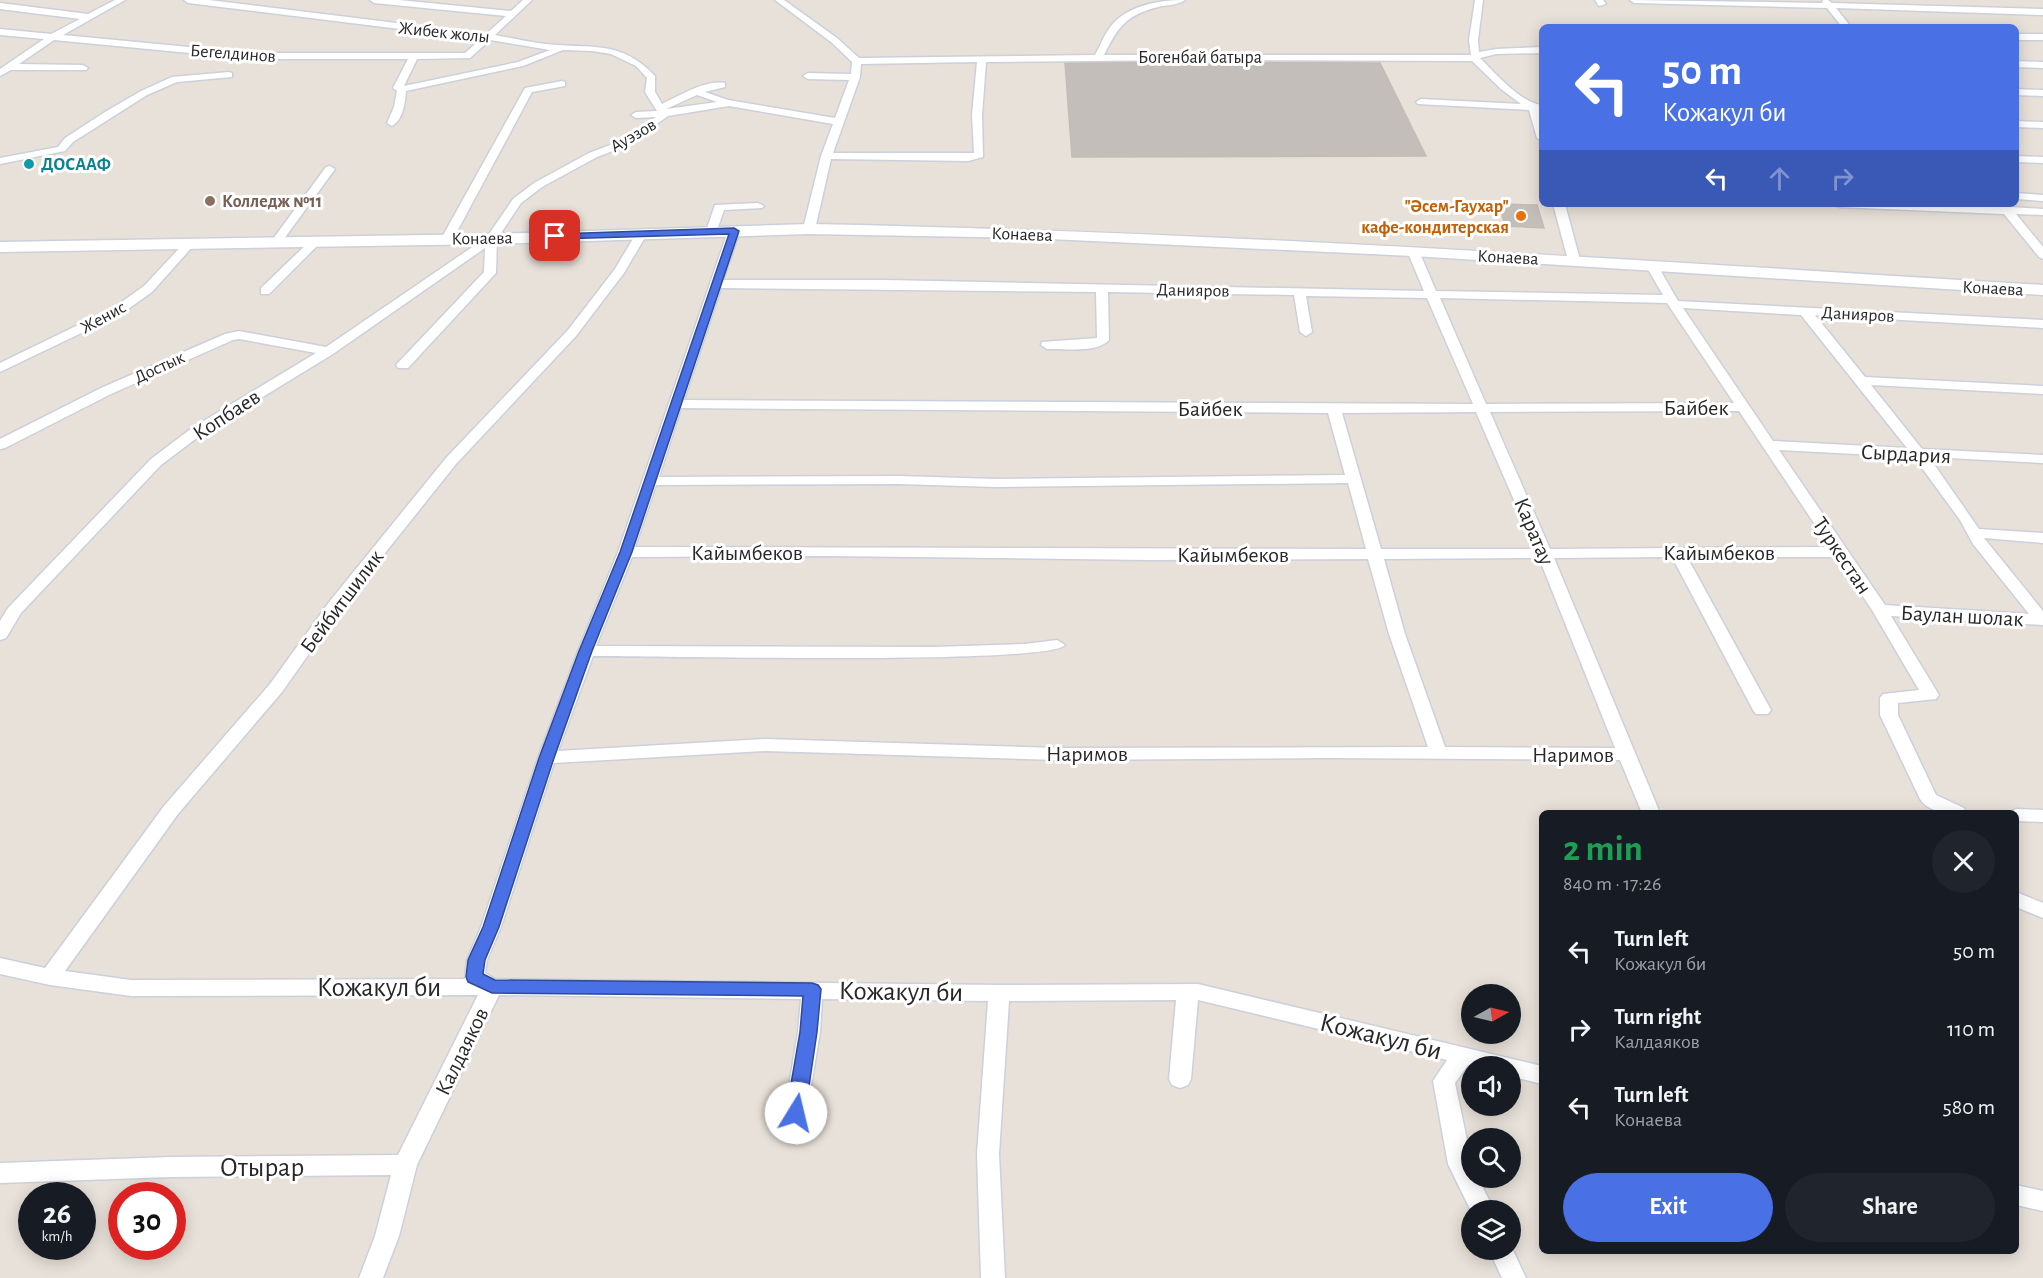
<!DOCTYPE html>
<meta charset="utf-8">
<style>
body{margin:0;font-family:"Alegreya Sans",sans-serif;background:#20242c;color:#f1f3f6;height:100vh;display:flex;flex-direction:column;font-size:22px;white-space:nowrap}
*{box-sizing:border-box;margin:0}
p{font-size:20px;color:#9ea1a6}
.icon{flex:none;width:33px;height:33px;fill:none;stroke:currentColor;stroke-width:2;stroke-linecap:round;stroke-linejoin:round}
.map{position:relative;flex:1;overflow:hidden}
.sheet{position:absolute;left:1539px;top:810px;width:480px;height:444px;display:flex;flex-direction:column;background:#171b24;border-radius:9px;box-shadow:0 3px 15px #0003}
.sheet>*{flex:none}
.banner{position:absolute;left:1539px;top:24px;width:480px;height:183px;border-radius:9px;box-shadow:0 3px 15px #0003;background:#4970e5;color:#fff;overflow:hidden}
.needle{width:39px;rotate:82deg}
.tools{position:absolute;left:1461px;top:984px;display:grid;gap:12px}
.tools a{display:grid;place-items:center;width:60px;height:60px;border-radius:50%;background:#171b24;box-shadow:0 3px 15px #0003;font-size:30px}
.speed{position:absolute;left:18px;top:1182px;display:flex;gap:12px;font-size:30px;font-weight:700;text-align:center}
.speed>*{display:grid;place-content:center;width:78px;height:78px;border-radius:50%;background:#171b24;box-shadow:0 3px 15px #0003;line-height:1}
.speed small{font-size:15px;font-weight:400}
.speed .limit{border:9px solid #d22;background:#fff;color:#111}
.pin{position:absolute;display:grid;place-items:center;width:51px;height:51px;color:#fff;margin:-26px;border-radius:12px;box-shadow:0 3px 9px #0006}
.me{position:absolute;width:66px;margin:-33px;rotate:9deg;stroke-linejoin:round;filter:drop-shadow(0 0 4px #0008)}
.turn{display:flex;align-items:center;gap:21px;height:126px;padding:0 24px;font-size:27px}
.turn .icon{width:78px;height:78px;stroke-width:2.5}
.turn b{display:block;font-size:42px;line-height:51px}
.lanes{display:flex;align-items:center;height:57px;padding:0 24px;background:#0003;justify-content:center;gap:30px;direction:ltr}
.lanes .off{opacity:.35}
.round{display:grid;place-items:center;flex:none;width:63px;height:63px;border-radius:32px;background:#20242c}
.overview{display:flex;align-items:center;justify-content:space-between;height:102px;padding:0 24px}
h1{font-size:36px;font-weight:600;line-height:45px;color:#1e9e55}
.action{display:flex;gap:12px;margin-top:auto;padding:12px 24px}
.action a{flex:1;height:69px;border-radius:36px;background:#4970e5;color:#fff;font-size:24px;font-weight:600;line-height:69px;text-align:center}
.action a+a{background:#20242c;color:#f1f3f6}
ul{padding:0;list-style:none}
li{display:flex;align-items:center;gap:18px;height:78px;padding:0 24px}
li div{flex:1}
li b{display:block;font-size:22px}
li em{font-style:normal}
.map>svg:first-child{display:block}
.building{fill:#c3beb9;stroke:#c3bcb4;stroke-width:1.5}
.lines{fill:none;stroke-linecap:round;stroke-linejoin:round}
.street-casing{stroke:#ccd0da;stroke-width:3}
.secondary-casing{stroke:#ccd0da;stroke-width:3}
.street{fill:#fff;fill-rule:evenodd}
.secondary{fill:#fff;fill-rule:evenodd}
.route{fill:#4970e5;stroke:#2f4995;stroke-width:1.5}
.culture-dot{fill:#0f9aa8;stroke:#fff;stroke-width:2}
.education-dot{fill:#8d6e63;stroke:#fff;stroke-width:2}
.food-dot{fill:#e8710a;stroke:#fff;stroke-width:2}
.labels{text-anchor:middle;stroke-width:6;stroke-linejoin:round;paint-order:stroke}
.far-street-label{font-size:18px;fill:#272727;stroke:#fff}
.far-culture-label{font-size:18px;font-weight:bold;fill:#0d838f;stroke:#fff;text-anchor:start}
.far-education-label{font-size:18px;font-weight:bold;fill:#785e54;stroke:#fff;text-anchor:start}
.far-food-label{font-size:18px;font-weight:bold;fill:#c56008;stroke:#fff;text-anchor:end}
.street-label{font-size:22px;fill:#272727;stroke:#fff}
.near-street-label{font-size:27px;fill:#272727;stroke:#fff}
</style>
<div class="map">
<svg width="2043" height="1278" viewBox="0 0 2043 1278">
<rect width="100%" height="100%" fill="#e8e1d9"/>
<g class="building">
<path d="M 1182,62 L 1380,63 L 1426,156 L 1072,157 L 1065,63 Z"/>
<path d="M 1499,204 L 1537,205 L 1544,228 L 1505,226 Z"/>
</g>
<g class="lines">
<g class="street-casing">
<g id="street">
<path d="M 115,0 L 125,0 L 63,35 L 252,53 L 465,53 L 481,39 L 188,3 L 184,0 L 209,0 L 486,34 L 506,16 L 374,3 L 370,0 L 399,0 L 511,11 L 523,0 L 532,0 L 495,35 C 512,38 529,42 546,44 C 591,49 620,39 655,76 L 655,92 L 662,104 C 682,95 704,80 725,83 L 725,87 L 705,92 L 728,100 L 835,118 L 849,80 L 808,79 L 803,76 L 808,73 L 851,74 L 852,62 L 831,42 L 775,0 L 784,0 L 837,38 L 859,58 L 1095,55 C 1100,46 1104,35 1111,26 C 1128,5 1160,0 1185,0 C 1178,5 1167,5 1158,7 C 1126,15 1118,27 1104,55 L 1471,55 L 1469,40 L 1475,0 L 1483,0 L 1478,40 L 1479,52 L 1496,49 L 1542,47 L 1542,53 L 1496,54 L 1480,58 C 1494,72 1522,104 1542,105 L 1542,111 L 1539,111 L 1542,121 L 1542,141 L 1537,138 L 1529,110 L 1418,104 L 1416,102 L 1421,99 L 1521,104 L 1501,89 L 1472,61 L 1182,60 L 986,62 L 982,115 L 983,157 L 968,161 L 831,159 L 815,229 L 809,232 L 803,229 L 821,156 L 833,124 L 729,106 L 668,116 L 626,146 L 597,157 L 542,187 L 521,203 L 497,239 L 496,273 L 408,368 L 398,368 L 396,365 L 484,272 L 485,248 L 333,354 L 202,434 L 161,465 L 21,613 L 6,638 L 0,640 L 0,621 L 8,608 L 151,459 L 192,428 L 316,353 L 239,339 L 233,340 L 111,394 L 5,448 L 0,449 L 0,439 L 101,388 L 225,334 L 239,331 L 326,347 L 487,237 L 513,199 L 534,183 L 589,153 L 618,142 L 656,117 L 636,118 L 631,115 L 636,112 L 657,111 L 645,92 L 647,78 L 636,66 L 611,54 L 592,51 L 563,50 L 523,66 L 406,91 C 405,103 403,120 392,126 L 387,123 L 394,107 L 397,91 L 393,88 L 408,59 L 252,59 L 54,40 L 19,64 L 83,65 L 88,68 L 86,70 L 11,70 L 0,76 L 0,69 L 44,39 L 0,35 L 0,29 L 51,34 L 80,19 L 0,9 L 0,3 L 88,14 ZM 490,40 L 550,50 L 518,62 L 404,86 L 417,59 L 470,58 ZM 977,62 L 972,115 L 974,153 L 833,153 L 860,77 L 861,64 ZM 697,95 L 717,102 L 666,109 Z"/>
<path d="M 1595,0 L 1603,0 L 1606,4 L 1599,6 Z"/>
<path d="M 1630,0 L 1822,3 L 1823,0 L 1828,0 L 1832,3 L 2043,9 L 2043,15 L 1836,8 L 1851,27 L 1842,27 L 1827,8 L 1634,3 Z"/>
<rect x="2016" y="34" width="27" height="6"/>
<path d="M 2016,61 L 2043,62 L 2043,68 L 2016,67 Z"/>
<path d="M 229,72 L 232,73 L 232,77 L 177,82 L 147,95 L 73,142 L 65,151 L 0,164 L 0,158 L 58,147 L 65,138 L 105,112 L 141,91 L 172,77 Z"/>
<path d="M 562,81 L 565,82 L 565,86 L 532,92 L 453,239 L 451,241 L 443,241 L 441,239 L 525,88 Z"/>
<path d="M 2016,89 L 2043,90 L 2043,96 L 2017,95 Z"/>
<path d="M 2016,121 L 2043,122 L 2043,128 L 2016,127 Z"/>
<path d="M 2016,156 L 2043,157 L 2043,163 L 2016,162 Z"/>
<path d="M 330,166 L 335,169 L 281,243 L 273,243 L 273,239 L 326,167 Z"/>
<path d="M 2016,193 L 2043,195 L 2043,201 L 2016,199 Z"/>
<path d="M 758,203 L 764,206 L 762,208 L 724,210 L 716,233 L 712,234 L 706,231 L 715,205 Z"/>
<path d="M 1553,204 L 1565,204 L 1580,260 L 1578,262 L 1574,264 L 1568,260 Z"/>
<path d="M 1833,204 L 1999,207 L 2000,204 L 2008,204 L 2011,207 L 2043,209 L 2043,215 L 2016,214 L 2043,247 L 2043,259 L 2039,257 L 2004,214 L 1839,207 Z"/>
<path d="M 734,228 L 740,231 L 723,280 L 885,280 L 1424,291 L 1407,251 L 1413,248 L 1419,251 L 1436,291 L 1663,295 L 1646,266 L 1652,262 L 1658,266 L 1678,301 L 2043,320 L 2043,328 L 1815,315 L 1865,377 L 2043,386 L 2043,394 L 1871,385 L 1922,449 L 2043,455 L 2043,463 L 1929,457 L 1979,529 L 2043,533 L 2043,543 L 1984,538 L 2043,611 L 2043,625 L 1891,616 L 1939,695 L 1936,699 L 1898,703 L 1898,715 L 1936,795 L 1964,808 L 1966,813 C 1951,813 1929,814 1920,799 L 1880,715 L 1880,698 L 1883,694 L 1919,690 L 1872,610 L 1836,557 L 1687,557 L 1771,710 L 1768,714 L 1756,714 L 1753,710 L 1672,557 L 1554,558 L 1660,813 L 1642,813 L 1620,760 L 1326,758 L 1057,760 L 766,751 L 554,763 L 501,927 L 487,960 L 485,973 L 495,979 L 999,985 L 1198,984 L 1542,1066 L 1542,1084 L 1510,1076 L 1510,1066 L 1468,1065 L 1455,1083 L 1472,1164 L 1472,1178 L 1478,1178 L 1494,1210 L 1472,1210 L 1472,1213 L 1448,1164 L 1433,1081 L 1447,1060 L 1198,1000 L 1191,1079 L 1188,1085 L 1180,1088 L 1172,1085 L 1169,1079 L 1176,1000 L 1009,1001 L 999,1154 L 1005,1278 L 981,1278 L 977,1154 L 988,1001 L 822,999 L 820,1032 L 803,1134 L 800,1141 L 792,1143 L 784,1141 L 781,1134 L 798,1032 L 801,999 L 499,995 L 417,1165 L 399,1236 L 383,1278 L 359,1278 L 375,1236 L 391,1175 L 171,1177 L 0,1183 L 0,1163 L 171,1157 L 398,1155 L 478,995 L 131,996 L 50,985 L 0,974 L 0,958 L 45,968 L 164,806 L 270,684 L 330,601 L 446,458 L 568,330 L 615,269 L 637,232 L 641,231 L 647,234 L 624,273 L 576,336 L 456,464 L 342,607 L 282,692 L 178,814 L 65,971 L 131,980 L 465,979 L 467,960 L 481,927 L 538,758 L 578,651 L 618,552 L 728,231 ZM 721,288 L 1096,292 L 1097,338 L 1042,342 L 1041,345 L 1047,349 C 1065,348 1096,354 1109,340 L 1108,292 L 1294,295 L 1300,332 L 1306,336 L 1312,332 L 1306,296 L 1427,298 L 1473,404 L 684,400 ZM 1440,298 L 1667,303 L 1734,403 L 1486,404 ZM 1683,308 L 1801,315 L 1907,448 L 1773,441 ZM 681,408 L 1328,413 L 1345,475 L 996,479 L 899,476 L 659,477 ZM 1739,411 L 1830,547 L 1550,549 L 1490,412 ZM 1476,412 L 1535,549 L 1381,549 L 1342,413 ZM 1779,450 L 1914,457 L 1960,520 L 1973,544 L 2029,614 L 1885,605 ZM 1348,483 L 1366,549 L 635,547 L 656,485 L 899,484 L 996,487 ZM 827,556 L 1150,560 L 1368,559 L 1389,634 L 1428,747 L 1057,748 L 766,739 L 558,751 L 593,656 C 646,656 1051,665 1065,645 L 1057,640 L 1025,644 L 934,647 L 596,646 L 632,557 ZM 1539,558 L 1615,748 L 1445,747 L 1405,634 L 1384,559 Z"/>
<path d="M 316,238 L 320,239 L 320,243 L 269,294 L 261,294 L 261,288 L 312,239 Z"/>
<path d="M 190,240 L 196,243 L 194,245 L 152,292 L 121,314 L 0,372 L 0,363 L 113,308 L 144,286 L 186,241 Z"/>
<path d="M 2016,809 L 2043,810 L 2043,822 L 2016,821 L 2016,813 L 2008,813 Z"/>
<path d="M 2016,892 L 2043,903 L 2043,918 L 2016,907 Z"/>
<path d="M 2016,1185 L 2043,1191 L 2043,1211 L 2016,1205 Z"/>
<path d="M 1510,1244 L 1526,1278 L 1502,1278 L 1489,1250 L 1510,1250 Z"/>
</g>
</g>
<g class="secondary-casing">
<path id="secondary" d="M 809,224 C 1221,232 1632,260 2043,285 L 2043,295 L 1413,256 L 1028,238 L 809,234 L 491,244 L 0,252 L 0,242 L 491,234 Z"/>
</g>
<use href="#street" class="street"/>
<use href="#secondary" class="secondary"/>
</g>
<path class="route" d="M 734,228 L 739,231 L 632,552 L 592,651 L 554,758 L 499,927 L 485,960 L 483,974 L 495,980 L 812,983 L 818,985 L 821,989 L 817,1032 L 805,1113 L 802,1119 L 796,1121 L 789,1119 L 786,1113 L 800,1032 L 803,996 L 492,993 L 468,982 L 466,977 L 468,960 L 483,927 L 539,758 L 579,651 L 620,552 L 729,234 L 555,239 L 551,236 L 555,234 Z"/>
<circle class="culture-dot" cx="29" cy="164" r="6"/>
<circle class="education-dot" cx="210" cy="201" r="6"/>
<circle class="food-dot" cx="1521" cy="216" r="6"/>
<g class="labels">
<g class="far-street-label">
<text transform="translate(444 32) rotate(6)" y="6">Жибек жолы</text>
<text transform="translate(233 53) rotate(4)" y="6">Бегелдинов</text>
<text x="1200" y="63">Богенбай батыра</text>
<text transform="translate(633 135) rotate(-30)" y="6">Ауэзов</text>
<text transform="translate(1022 234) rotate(2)" y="6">Конаева</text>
<text transform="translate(482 238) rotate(-1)" y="6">Конаева</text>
<text transform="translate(1508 257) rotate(3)" y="6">Конаева</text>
<text transform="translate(1993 288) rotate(3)" y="6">Конаева</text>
<text transform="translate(1193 290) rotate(1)" y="6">Данияров</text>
<text transform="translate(1858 314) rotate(3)" y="6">Данияров</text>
<text transform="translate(103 317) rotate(-29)" y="6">Женис</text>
<text transform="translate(159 367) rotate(-25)" y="6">Достык</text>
</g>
<g class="far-culture-label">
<text x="41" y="170">ДОСААФ</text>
</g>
<g class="far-education-label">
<text x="222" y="207">Колледж №11</text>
</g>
<g class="far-food-label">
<text x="1509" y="212">"Әсем-Гаухар"<tspan x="1509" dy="21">кафе-кондитерская</tspan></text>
</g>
<g class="street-label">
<text x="1696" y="415">Байбек</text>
<text x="1210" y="416">Байбек</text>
<text transform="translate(226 414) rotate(-33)" y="8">Копбаев</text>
<text transform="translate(1906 453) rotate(3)" y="8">Сырдария</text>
<text transform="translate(1535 531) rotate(67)" y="8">Каратау</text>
<text x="747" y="560">Кайымбеков</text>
<text x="1719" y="560">Кайымбеков</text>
<text x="1233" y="562">Кайымбеков</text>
<text transform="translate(1843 555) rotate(56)" y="8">Туркестан</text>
<text transform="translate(341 601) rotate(-53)" y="8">Бейбитшилик</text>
<text transform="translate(1962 615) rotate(3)" y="8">Баулан шолак</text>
<text x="1087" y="761">Наримов</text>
<text x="1573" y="762">Наримов</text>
<text transform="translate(461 1051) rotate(-64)" y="8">Калдаяков</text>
</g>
<g class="near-street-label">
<text x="379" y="996">Кожакул би</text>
<text transform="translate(901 991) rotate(1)" y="9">Кожакул би</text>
<text transform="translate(1381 1036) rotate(14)" y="9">Кожакул би</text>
<text x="262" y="1176">Отырар</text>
</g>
</g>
</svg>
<div class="tools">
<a><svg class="needle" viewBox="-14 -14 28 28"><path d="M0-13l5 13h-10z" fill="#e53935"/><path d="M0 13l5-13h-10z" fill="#9ea1a6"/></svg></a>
<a><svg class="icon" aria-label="sound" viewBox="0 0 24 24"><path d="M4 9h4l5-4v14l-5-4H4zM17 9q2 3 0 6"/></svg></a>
<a><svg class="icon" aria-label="search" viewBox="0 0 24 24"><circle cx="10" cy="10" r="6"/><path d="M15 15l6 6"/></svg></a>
<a><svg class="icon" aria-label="layers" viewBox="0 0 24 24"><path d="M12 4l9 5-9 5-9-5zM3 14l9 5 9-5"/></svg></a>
</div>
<div class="speed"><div>26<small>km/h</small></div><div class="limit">30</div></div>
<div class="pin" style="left:555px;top:236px;background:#d93025"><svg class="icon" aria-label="arrive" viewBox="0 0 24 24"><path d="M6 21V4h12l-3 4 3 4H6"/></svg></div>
<svg class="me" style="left:796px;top:1113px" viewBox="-20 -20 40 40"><circle r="19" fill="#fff"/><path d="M0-13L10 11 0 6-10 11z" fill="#4970e5"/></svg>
<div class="banner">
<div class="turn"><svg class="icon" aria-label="left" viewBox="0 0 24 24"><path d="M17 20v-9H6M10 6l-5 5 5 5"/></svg><div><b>50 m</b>Кожакул би</div></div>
<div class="lanes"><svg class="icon" aria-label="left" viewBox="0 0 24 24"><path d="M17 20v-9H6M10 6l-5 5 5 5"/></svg><svg class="icon off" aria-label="ahead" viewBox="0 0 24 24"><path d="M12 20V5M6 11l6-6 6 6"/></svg><svg class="icon off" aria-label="right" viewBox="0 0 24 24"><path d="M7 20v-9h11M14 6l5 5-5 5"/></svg></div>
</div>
<section class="sheet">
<div class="overview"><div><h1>2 min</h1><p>840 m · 17:26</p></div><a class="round"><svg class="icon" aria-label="close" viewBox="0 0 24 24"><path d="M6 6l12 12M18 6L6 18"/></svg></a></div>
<ul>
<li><svg class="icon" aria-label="left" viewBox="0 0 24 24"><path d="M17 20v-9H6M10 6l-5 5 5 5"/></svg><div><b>Turn left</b><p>Кожакул би</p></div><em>50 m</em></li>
<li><svg class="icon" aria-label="right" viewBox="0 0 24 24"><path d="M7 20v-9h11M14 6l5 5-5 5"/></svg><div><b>Turn right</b><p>Калдаяков</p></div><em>110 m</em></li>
<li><svg class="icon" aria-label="left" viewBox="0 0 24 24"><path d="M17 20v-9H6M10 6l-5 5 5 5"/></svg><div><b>Turn left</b><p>Конаева</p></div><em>580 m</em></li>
</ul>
<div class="action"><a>Exit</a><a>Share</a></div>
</section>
</div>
